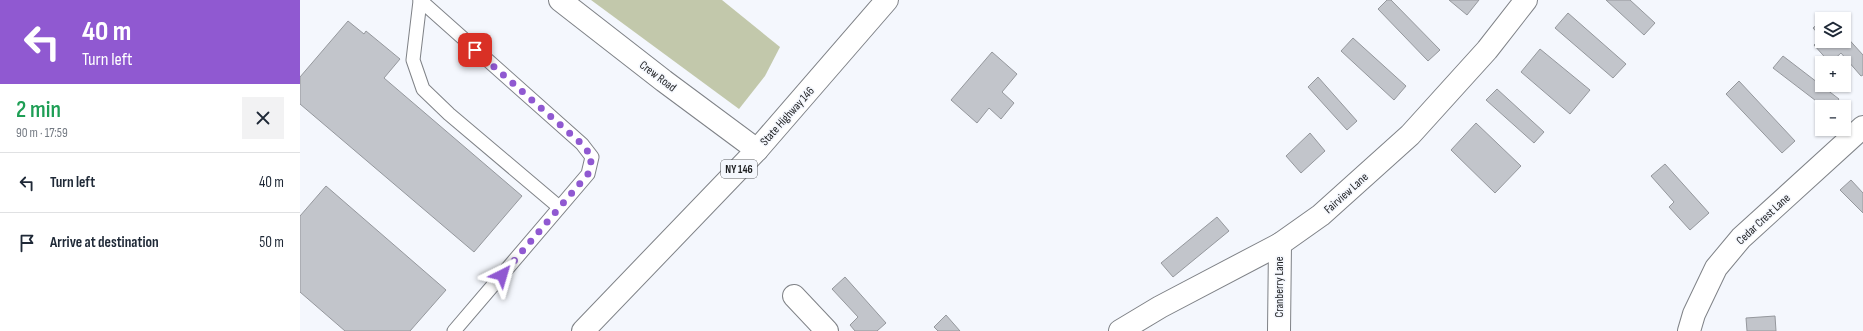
<!DOCTYPE html>
<meta charset="utf-8">
<style>
body{margin:0;font-family:"Sofia Sans Condensed",sans-serif;background:#f2f2f3;color:#1f2937;height:100vh;display:flex;flex-direction:column;font-size:15px;white-space:nowrap}
*{box-sizing:border-box;margin:0}
p{font-size:13px;color:#747a83}
.icon{flex:none;width:22px;height:22px;fill:none;stroke:currentColor;stroke-width:2;stroke-linecap:round;stroke-linejoin:round}
.map{position:relative;flex:1;overflow:hidden}
.panel{display:flex;flex-direction:column;background:#fff;width:300px}
.panel>*{flex:none}
.hud{background:#9059d1;color:#fff;overflow:hidden}
.controls{position:absolute;left:1515px;top:12px;display:grid;gap:8px}
.controls a{display:grid;place-items:center;width:36px;height:36px;border-radius:0px;background:#fff;box-shadow:0 1px 3px #0004;font-size:20px}
.pin{position:absolute;display:grid;place-items:center;width:34px;height:34px;color:#fff;margin:-17px;border-radius:8px;box-shadow:0 2px 6px #0006}
.me{position:absolute;width:44px;margin:-22px;rotate:40deg;stroke-linejoin:round;filter:drop-shadow(0 0 3px #0008)}
.turn{display:flex;align-items:center;gap:14px;height:84px;padding:0 16px;font-size:18px}
.turn .icon{width:52px;height:52px;stroke-width:2.5}
.turn b{display:block;font-size:28px;line-height:34px}
.round{display:grid;place-items:center;flex:none;width:42px;height:42px;border-radius:0px;background:#f2f2f3}
.headline{display:flex;align-items:center;justify-content:space-between;height:68px;padding:0 16px}
h1{font-size:24px;font-weight:600;line-height:30px;color:#1e9e55}
ul{padding:0;list-style:none}
li{display:flex;align-items:center;gap:12px;height:60px;padding:0 16px;border-top:1px solid #e0e1e3}
li div{flex:1}
li b{display:block;font-size:15px}
li em{font-style:normal}
main{display:flex;flex:1;min-height:0}
.map>svg:first-child{display:block}
.green{fill:#c2c8ab}
.building{fill:#c2c5cb;stroke:#95989d}
.lines{fill:none;stroke-linecap:round;stroke-linejoin:round}
.lane-casing{stroke:#7f8287;stroke-width:15}
.street-casing{stroke:#7f8287;stroke-width:24}
.primary-casing{stroke:#7f8287;stroke-width:24}
.lane{stroke:#fff;stroke-width:13}
.street{stroke:#fff;stroke-width:22}
.primary{stroke:#fff;stroke-width:22}
.route{stroke:#9059d1;stroke-width:7;stroke-dasharray:0 12.6}
.labels{text-anchor:middle;stroke-width:3;stroke-linejoin:round;paint-order:stroke}
.shield{fill:#f4f7fd;stroke:#5d5e62;stroke-width:1}
.shield-label{font-size:11px;font-weight:bold;fill:#1c1d1f}
.street-label{font-size:12px;fill:#1c1d1f;stroke:#f4f7fd}
</style>
<main>
<section class="panel">
<div class="hud">
<div class="turn"><svg class="icon" aria-label="left" viewBox="0 0 24 24"><path d="M17 20v-9H6M10 6l-5 5 5 5"/></svg><div><b>40 m</b>Turn left</div></div>
</div>
<div class="headline"><div><h1>2 min</h1><p>90 m · 17:59</p></div><a class="round"><svg class="icon" aria-label="close" viewBox="0 0 24 24"><path d="M6 6l12 12M18 6L6 18"/></svg></a></div>
<ul>
<li><svg class="icon" aria-label="left" viewBox="0 0 24 24"><path d="M17 20v-9H6M10 6l-5 5 5 5"/></svg><div><b>Turn left</b></div><em>40 m</em></li>
<li><svg class="icon" aria-label="arrive" viewBox="0 0 24 24"><path d="M6 21V4h12l-3 4 3 4H6"/></svg><div><b>Arrive at destination</b></div><em>50 m</em></li>
</ul>
</section>
<div class="map">
<svg width="1563" height="331" viewBox="0 0 1563 331">
<rect width="100%" height="100%" fill="#f4f7fd"/>
<path class="green" d="M 291,0 L 422,0 L 480,47 L 465,76 L 439,109 Z"/>
<g class="building">
<path d="M 1087,0 L 1091,0 L 1140,50 L 1128,61 L 1078,9 Z"/>
<path d="M 1149,0 L 1179,0 L 1167,15 Z"/>
<path d="M 1306,0 L 1330,0 L 1355,23 L 1344,35 Z"/>
<path d="M 1268,13 L 1326,64 L 1313,78 L 1255,28 Z"/>
<path d="M 1522,20 L 1522,41 L 1544,41 L 1544,34 L 1563,55 L 1563,75 L 1561,76 L 1541,53 L 1530,63 L 1514,45 L 1522,38 L 1513,28 Z"/>
<path d="M 48,21 L 64,34 L 66,31 L 100,59 L 84,78 L 222,196 L 174,252 L 0,104 L 0,77 Z"/>
<path d="M 1053,38 L 1106,86 L 1094,100 L 1041,51 Z"/>
<path d="M 1240,49 L 1290,90 L 1270,114 L 1221,72 Z"/>
<path d="M 692,52 L 717,74 L 702,92 L 714,103 L 701,119 L 689,108 L 677,123 L 651,100 Z"/>
<path d="M 1483,56 L 1539,99 L 1533,107 L 1524,107 L 1473,68 Z"/>
<path d="M 1018,77 L 1057,121 L 1047,130 L 1008,87 Z"/>
<path d="M 1439,81 L 1495,141 L 1482,153 L 1426,94 Z"/>
<path d="M 1197,89 L 1244,132 L 1234,143 L 1186,100 Z"/>
<path d="M 1176,123 L 1221,166 L 1195,193 L 1151,150 Z"/>
<path d="M 1010,133 L 1025,151 L 1001,173 L 986,156 Z"/>
<path d="M 1365,164 L 1409,213 L 1390,230 L 1369,207 L 1374,202 L 1351,176 Z"/>
<path d="M 1551,180 L 1563,193 L 1563,213 L 1540,190 Z"/>
<path d="M 26,186 L 146,290 L 110,331 L 45,331 L 0,292 L 0,216 Z"/>
<path d="M 917,217 L 929,231 L 873,277 L 861,263 Z"/>
<path d="M 545,277 L 586,323 L 577,331 L 555,331 L 550,325 L 558,317 L 532,289 Z"/>
<path d="M 646,315 L 660,331 L 638,331 L 634,327 Z"/>
<path d="M 1475,316 L 1476,331 L 1447,331 L 1446,318 Z"/>
</g>
<g class="lines">
<g class="lane-casing">
<g id="lane">
<path d="M 120,0 L 282,144 L 292,157 L 288,174 L 154,331"/>
<path d="M 120,1 L 113,60 L 123,89 L 149,114 L 259,207"/>
</g>
</g>
<g class="street-casing">
<g id="street">
<path d="M 260,0 L 364,81 L 457,150"/>
<path d="M 494,296 L 527,331"/>
<path d="M 820,331 L 860,307 L 980,244 L 1021,215 L 1110,135 L 1187,50 L 1226,0"/>
<path d="M 979,331 L 980,244"/>
<path d="M 1389,331 L 1394,314 L 1416,268 L 1441,238 L 1563,127"/>
</g>
</g>
<g class="primary-casing">
<path id="primary" d="M 283,331 L 457,150 L 587,0"/>
</g>
<use href="#lane" class="lane"/>
<use href="#street" class="street"/>
<use href="#primary" class="primary"/>
</g>
<g class="lines">
<path class="route" d="M 175,50 L 282,144 L 292,157 L 288,174 L 202,275"/>
</g>
<g class="labels">
<rect class="shield" x="421" y="160" width="36" height="18" rx="3"/>
<g class="shield-label">
<text x="439" y="173">NY 146</text>
</g>
<g class="street-label">
<text transform="translate(358 76) rotate(37)" y="4">Crew Road</text>
<text transform="translate(487 116) rotate(-48)" y="4">State Highway 146</text>
<text transform="translate(1046 193) rotate(-42)" y="4">Fairview Lane</text>
<text transform="translate(1463 219) rotate(-43)" y="4">Cedar Crest Lane</text>
<text transform="translate(979 287) rotate(-90)" y="4">Cranberry Lane</text>
</g>
</g>
</svg>
<div class="controls">
<a><svg class="icon" aria-label="layers" viewBox="0 0 24 24"><path d="M12 4l9 5-9 5-9-5zM3 14l9 5 9-5"/></svg></a>
<a>+</a>
<a>−</a>
</div>
<div class="pin" style="left:175px;top:50px;background:#d93025"><svg class="icon" aria-label="arrive" viewBox="0 0 24 24"><path d="M6 21V4h12l-3 4 3 4H6"/></svg></div>
<svg class="me" style="left:202px;top:275px" viewBox="-20 -20 40 40"><path d="M0-17L14 15 0 8-14 15z" fill="#9059d1" stroke="#fff" stroke-width="4"/></svg>
</div>
</main>
